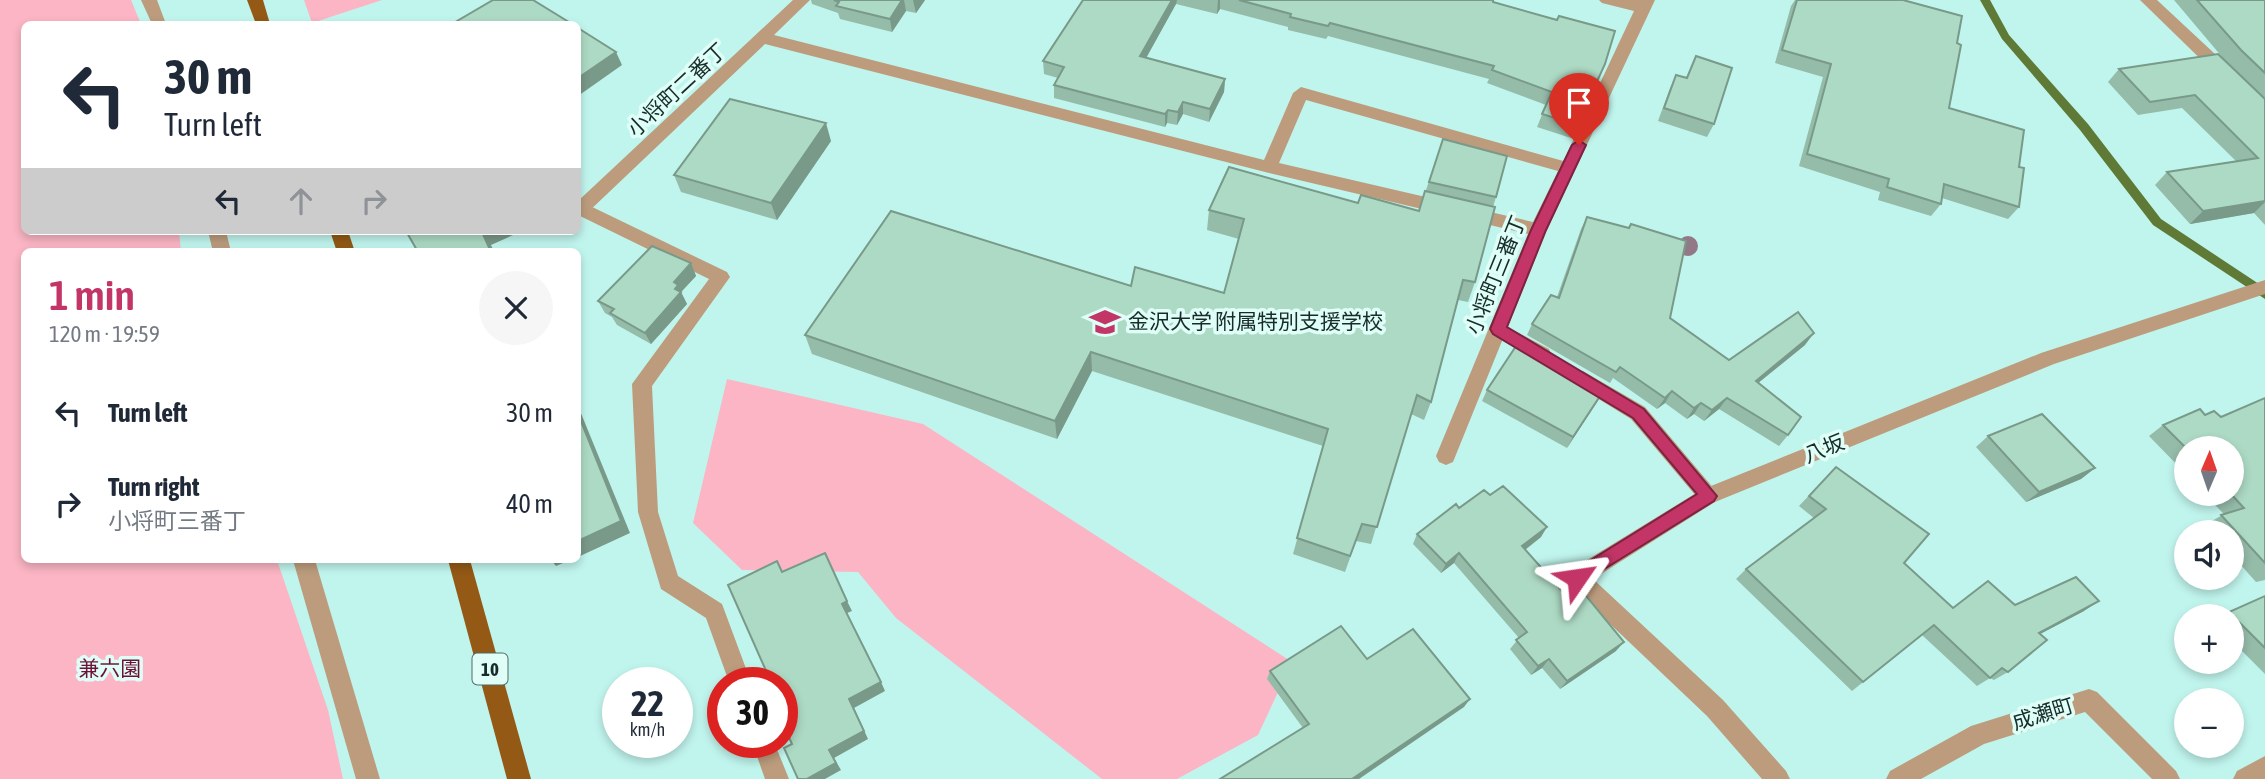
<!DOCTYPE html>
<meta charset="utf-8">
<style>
body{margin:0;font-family:"Asap Condensed","Noto Sans JP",sans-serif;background:#f6f6f7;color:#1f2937;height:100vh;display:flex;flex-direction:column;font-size:26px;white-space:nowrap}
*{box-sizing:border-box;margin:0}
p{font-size:23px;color:#747a83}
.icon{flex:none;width:38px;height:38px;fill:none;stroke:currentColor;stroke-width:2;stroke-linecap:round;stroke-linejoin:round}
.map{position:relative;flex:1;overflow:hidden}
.sheet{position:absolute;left:21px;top:248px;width:560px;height:315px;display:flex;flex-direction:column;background:#fff;border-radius:10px;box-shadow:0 4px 10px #0003}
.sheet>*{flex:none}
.guide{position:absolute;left:21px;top:21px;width:560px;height:214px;border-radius:10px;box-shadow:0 4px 10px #0003;background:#fff;color:#1f2937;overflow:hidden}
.needle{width:46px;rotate:2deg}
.tools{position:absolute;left:2174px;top:436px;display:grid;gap:14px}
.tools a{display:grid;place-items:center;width:70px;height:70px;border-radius:50%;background:#fff;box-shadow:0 4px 10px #0003;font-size:35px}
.speed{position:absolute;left:602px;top:667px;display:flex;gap:14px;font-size:35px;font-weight:700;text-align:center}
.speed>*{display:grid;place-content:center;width:91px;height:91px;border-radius:50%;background:#fff;box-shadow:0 4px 10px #0003;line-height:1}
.speed small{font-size:18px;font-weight:400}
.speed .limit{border:10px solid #d22;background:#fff;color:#111}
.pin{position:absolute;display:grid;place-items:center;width:60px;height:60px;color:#fff;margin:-72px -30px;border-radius:50% 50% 50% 0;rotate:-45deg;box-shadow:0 0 7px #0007}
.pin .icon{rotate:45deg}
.me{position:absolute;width:77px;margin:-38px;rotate:58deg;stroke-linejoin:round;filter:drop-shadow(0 0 5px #0008)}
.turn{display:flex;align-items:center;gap:24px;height:147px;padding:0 28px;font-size:32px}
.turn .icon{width:91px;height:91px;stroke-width:2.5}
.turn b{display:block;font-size:49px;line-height:60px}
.lanes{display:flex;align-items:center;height:66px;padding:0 28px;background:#0003;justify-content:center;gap:35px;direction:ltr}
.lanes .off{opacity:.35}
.round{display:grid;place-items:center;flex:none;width:74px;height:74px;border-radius:37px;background:#f6f6f7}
.headline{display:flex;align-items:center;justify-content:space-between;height:119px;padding:0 28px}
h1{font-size:42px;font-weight:600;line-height:52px;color:#c23566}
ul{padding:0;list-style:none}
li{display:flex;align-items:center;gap:21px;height:91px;padding:0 28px}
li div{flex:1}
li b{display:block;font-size:26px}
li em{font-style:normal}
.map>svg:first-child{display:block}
.green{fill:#fbb5c4}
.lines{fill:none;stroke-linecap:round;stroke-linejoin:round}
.stream{fill:#5f7a36;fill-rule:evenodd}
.service{fill:#bc9c7d;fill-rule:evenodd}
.minor{fill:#bc9c7d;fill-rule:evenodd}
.primary{fill:#935915;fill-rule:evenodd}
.tree{fill:#937988}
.wall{fill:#95bba9}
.shaded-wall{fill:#799989}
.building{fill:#addac4;stroke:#799989;stroke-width:2}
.route{fill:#c23566;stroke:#7e2242;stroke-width:2}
.labels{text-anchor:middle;stroke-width:7;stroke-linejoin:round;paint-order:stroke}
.shield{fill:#dffef8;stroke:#536b67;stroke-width:2}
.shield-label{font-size:19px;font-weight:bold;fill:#172c29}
.street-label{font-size:21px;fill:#172c29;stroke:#dffef8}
.poi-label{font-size:21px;fill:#172c29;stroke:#dffef8;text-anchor:start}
.park-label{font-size:21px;fill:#6e1335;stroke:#dffef8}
</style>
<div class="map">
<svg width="2265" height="779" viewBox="0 0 2265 779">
<rect width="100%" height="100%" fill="#c0f5ed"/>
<g class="green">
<path d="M 0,0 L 131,0 L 141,24 L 24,24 L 24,231 L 179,231 L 181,252 L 24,252 L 24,560 L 277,560 L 328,710 L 343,779 L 0,779 Z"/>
<path d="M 304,0 L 382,0 L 312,23 Z"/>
<path d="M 727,379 L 923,424 L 1292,662 L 1258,735 L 1177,779 L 1102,779 L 896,618 L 858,572 L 742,570 L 693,523 Z"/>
</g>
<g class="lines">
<path class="stream" d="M 1980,0 L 1990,0 L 2009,35 L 2088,124 L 2161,219 L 2265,288 L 2265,299 L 2153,225 L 2080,130 L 2002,39 Z"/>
<g class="service">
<path d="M 1599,0 L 1655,0 L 1576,168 L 1568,174 L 1560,168 L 1634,11 L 1602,3 Z"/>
<path d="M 578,203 L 586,204 L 727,272 L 730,277 L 652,386 L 658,512 L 678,576 L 722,604 L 751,682 L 729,682 L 706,618 L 661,589 L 638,512 L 632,384 L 709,279 L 578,215 Z"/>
<path d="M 1498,322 L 1549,349 L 1551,354 L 1549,359 L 1535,359 L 1491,334 L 1489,329 L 1491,324 Z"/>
<path d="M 1583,371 L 1645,407 L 1715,490 L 1718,496 L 1715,502 L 1708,505 L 1701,502 L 1631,419 L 1576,385 L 1573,379 L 1576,373 Z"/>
<path d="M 752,742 L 774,742 L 789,779 L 765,779 Z"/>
</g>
<g class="minor">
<path d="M 141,0 L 157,0 L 166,24 L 152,24 Z"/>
<path d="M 793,0 L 810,0 L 774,35 L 1264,160 L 1293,93 L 1301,87 L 1574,164 L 1576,168 L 1547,230 L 1453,462 L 1446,465 L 1439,462 L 1436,456 L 1528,234 L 1269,173 L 765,44 L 586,214 L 578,215 L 578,201 ZM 1306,100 L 1558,171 L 1533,222 L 1279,163 Z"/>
<path d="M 2140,0 L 2157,0 L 2230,68 L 2230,76 L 2218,76 Z"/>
<path d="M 208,231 L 226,231 L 231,252 L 213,252 Z"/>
<path d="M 2265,280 L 2265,294 L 2054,364 L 1715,502 L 1593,579 L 1723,700 L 1786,771 L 1790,779 L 1762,779 L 1707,716 L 1569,585 L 1566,578 L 1569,571 L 1701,490 L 2041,353 Z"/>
<path d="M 293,560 L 315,560 L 380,779 L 356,779 Z"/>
<path d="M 2089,689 L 2097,692 L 2176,771 L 2180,779 L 2152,779 L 2085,712 L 1984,744 L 1921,779 L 1886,779 L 1890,771 L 1971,726 Z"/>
<path d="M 2265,756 L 2265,779 L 2233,779 L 2237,771 Z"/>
</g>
<g class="primary">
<path d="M 247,0 L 263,0 L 270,24 L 256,24 Z"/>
<path d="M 330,231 L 348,231 L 355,252 L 337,252 Z"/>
<path d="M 448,560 L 470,560 L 531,779 L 507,779 Z"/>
</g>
</g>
<circle class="tree" cx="1688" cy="246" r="10"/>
<g class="wall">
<path d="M 811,0 L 925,0 L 916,13 L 906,11 L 892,32 L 840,19 L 838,13 L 812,4 Z"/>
<path d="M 1083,0 L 1494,0 L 1493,2 L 1599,77 L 1571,138 L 1537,127 L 1546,105 L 1487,83 L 1489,79 L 1328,36 L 1326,39 L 1288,30 L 1288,27 L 1220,9 L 1217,14 L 1176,4 L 1146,58 L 1225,79 L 1224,92 L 1209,122 L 1183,114 L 1177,125 L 1167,123 L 1165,127 L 1054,98 L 1054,85 L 1058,78 L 1044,74 L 1043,61 Z"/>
<path d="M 1795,0 L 1903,0 L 1957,43 L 1949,108 L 2019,167 L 2019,207 L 2008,219 L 1942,198 L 1941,204 L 1931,216 L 1878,200 L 1880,192 L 1799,166 L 1823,77 L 1775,63 L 1791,6 Z"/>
<path d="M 2174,0 L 2265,0 L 2265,98 L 2228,64 Z"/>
<path d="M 1696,56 L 1714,124 L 1707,137 L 1658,121 L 1670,88 L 1676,75 L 1686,78 Z"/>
<path d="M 2119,69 L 2265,99 L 2265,225 L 2254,213 L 2190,224 L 2155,185 L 2167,172 L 2236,161 L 2182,108 L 2138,115 L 2108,82 Z"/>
<path d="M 1443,139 L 1496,197 L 1493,207 L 1475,282 L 1468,302 L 1458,300 L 1431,402 L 1424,420 L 1411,414 L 1371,544 L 1356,541 L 1345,572 L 1293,554 L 1323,446 L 1092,371 L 1057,439 L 812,354 L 805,335 L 1131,286 L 1224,293 L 1239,239 L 1207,230 L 1209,210 L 1358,203 L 1419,211 Z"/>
<path d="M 831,141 L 777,220 L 681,192 L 674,175 Z"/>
<path d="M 1587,217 L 1628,228 L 1631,224 L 1670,318 L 1729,360 L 1805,345 L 1758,383 L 1788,435 L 1779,446 L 1719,409 L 1704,421 L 1694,414 L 1687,419 L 1665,403 L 1657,409 L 1613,378 L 1610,383 L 1527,335 L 1532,324 L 1557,297 L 1581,229 Z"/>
<path d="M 691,263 L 696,276 L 681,292 L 687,304 L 651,344 L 617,325 L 612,317 L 605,313 L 598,301 Z"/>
<path d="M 1487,390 L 1604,390 L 1567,448 L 1482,401 Z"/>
<path d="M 2265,398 L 2265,580 L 2256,582 L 2231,554 L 2231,532 L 2212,532 L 2205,525 L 2224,514 L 2204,494 L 2231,494 L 2186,448 L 2186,474 L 2149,436 L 2163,425 L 2205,415 L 2221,417 Z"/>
<path d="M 1988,436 L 2095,468 L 2081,479 L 2026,502 L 1976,447 Z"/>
<path d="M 1836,467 L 1904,563 L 1952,608 L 2015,605 L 2084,611 L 2040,634 L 2008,672 L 1994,680 L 1990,678 L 1977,686 L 1922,635 L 1852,691 L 1736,579 L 1746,569 L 1814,518 L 1799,506 Z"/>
<path d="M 1459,508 L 1541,537 L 1525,550 L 1616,651 L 1560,689 L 1542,668 L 1531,675 L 1510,649 L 1519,638 L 1454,563 L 1441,573 L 1413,544 L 1417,534 Z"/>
<path d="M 2265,596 L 2265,674 L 2231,640 L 2231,616 L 2223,616 Z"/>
<path d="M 1367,659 L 1464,707 L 1303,728 L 1267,679 L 1270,671 Z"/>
</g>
<g class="shaded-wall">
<path d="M 902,0 L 904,0 L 906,11 L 892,32 L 890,19 Z"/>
<path d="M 913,0 L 925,0 L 916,13 Z"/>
<path d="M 1172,0 L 1177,0 L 1176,4 L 1140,69 L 1140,56 Z"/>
<path d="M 1218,0 L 1220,0 L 1220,9 L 1217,14 Z"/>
<path d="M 616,52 L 622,65 L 578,96 L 578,78 Z"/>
<path d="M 1225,79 L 1224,92 L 1209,122 L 1210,109 Z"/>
<path d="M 1183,102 L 1183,114 L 1177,125 L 1178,112 Z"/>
<path d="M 1168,110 L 1167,123 L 1165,127 L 1165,114 Z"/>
<path d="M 826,123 L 831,141 L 777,220 L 771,203 Z"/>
<path d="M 2265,201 L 2265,202 L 2254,213 L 2190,224 L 2203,211 Z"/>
<path d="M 483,231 L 522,231 L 491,245 L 494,252 L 491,252 L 482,232 Z"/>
<path d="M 691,263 L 696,276 L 681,292 L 687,304 L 651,344 L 645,333 L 675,289 L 674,282 Z"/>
<path d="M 1814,333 L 1805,345 L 1747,392 L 1756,381 Z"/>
<path d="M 1091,352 L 1092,371 L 1057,439 L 1055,421 Z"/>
<path d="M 1604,390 L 1597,402 L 1567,448 L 1573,437 Z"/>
<path d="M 1672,391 L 1665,403 L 1657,409 L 1665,398 Z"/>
<path d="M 1727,398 L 1719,409 L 1704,421 L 1712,410 Z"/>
<path d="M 1701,403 L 1694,414 L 1687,419 L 1694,408 Z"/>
<path d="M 578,406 L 630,533 L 578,557 Z"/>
<path d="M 2095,468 L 2081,479 L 2026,502 L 2039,492 Z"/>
<path d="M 1547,527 L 1541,537 L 1517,556 L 1522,546 Z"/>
<path d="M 1459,553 L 1454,563 L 1441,573 L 1446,564 Z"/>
<path d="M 551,560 L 570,560 L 556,566 Z"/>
<path d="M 847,601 L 852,611 L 847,613 L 842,604 Z"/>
<path d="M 2099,601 L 2084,611 L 2025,642 L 2039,633 Z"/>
<path d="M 1624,642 L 1616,651 L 1560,689 L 1567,681 Z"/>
<path d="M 1549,659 L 1542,668 L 1531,675 L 1538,666 Z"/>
<path d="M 881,682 L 885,691 L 854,708 L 868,739 L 834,758 L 841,770 L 825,779 L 807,779 L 829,750 L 849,699 Z"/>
<path d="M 1470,699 L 1464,707 L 1359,779 L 1352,779 Z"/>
</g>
<g class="building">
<path d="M 493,0 L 533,0 L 572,24 L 452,24 Z"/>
<path d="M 834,0 L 902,0 L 890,19 L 836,6 L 839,2 Z"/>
<path d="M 1083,0 L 1172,0 L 1140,56 L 1225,79 L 1210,109 L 1183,102 L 1178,112 L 1168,110 L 1165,114 L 1054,85 L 1064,67 L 1043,61 Z"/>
<path d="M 1239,0 L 1493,0 L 1493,2 L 1557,20 L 1559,16 L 1615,31 L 1605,64 L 1577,125 L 1542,114 L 1552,92 L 1492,70 L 1494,66 L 1330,23 L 1328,26 L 1290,17 L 1291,14 Z"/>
<path d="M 1797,0 L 1903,0 L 1962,16 L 1957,43 L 1961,45 L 1949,108 L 2024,130 L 2019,167 L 2024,168 L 2019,207 L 1944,184 L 1941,204 L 1887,187 L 1889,179 L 1807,154 L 1831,64 L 1782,50 Z"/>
<path d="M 2197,0 L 2265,0 L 2265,73 L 2241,50 Z"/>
<path d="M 578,28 L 616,52 L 578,78 Z"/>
<path d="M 2218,54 L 2265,99 L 2265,201 L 2203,211 L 2167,172 L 2258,158 L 2195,95 L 2150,102 L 2119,69 Z"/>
<path d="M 1696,56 L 1732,68 L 1714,124 L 1664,108 L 1676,75 L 1687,78 Z"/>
<path d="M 730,99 L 826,123 L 771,203 L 674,175 Z"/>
<path d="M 1443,139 L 1507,156 L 1496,197 L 1429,182 Z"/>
<path d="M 1229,167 L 1358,203 L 1361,195 L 1419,211 L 1425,191 L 1495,207 L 1475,282 L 1463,280 L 1431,402 L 1417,395 L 1377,527 L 1362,524 L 1350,556 L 1297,538 L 1328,429 L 1091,352 L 1055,421 L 805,335 L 891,211 L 1131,286 L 1135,267 L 1224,293 L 1244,219 L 1209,210 Z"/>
<path d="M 1587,217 L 1629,228 L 1631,224 L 1686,241 L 1670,318 L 1729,360 L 1798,312 L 1814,333 L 1756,381 L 1801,417 L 1788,435 L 1727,398 L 1712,410 L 1701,403 L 1694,408 L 1672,391 L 1665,398 L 1620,367 L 1616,372 L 1532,324 L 1551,295 L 1559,298 Z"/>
<path d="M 406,231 L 483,231 L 482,232 L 491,252 L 418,252 Z"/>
<path d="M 652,246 L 691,263 L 674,282 L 678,285 L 675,289 L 681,292 L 645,333 L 610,313 L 614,309 L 598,301 Z"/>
<path d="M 1520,340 L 1604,390 L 1573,437 L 1487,390 Z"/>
<path d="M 2265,398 L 2265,563 L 2221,515 L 2244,508 L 2231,494 L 2231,448 L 2186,448 L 2163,425 L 2200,409 L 2205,415 L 2214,411 L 2221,417 Z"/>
<path d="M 578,414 L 621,521 L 578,541 Z"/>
<path d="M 2042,414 L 2095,468 L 2039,492 L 1988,436 Z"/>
<path d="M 1836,467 L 1929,534 L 1904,563 L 1953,608 L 1988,581 L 2015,605 L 2076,577 L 2099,601 L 2039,633 L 2047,640 L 2008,672 L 2002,668 L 1990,678 L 1934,625 L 1863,682 L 1746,569 L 1826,509 L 1809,496 Z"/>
<path d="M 1503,486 L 1547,527 L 1522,546 L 1570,600 L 1583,592 L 1624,642 L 1567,681 L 1549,659 L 1538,666 L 1516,640 L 1527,632 L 1459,553 L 1446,564 L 1417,534 L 1456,504 L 1459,508 L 1484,490 L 1490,495 Z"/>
<path d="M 825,553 L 847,601 L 842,604 L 881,682 L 849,699 L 864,731 L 829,750 L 836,763 L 807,779 L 798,779 L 784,748 L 792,744 L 782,722 L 782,682 L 771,682 L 728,585 L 777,561 L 782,572 Z"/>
<path d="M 2265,596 L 2265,648 L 2229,612 Z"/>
<path d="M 1341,626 L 1367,659 L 1413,629 L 1470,699 L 1352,779 L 1220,779 L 1309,724 L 1270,671 Z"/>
</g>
<path class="route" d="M 1579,140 L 1586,145 L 1546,230 L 1507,327 L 1644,409 L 1717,496 L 1714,501 L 1577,586 L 1570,584 L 1568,578 L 1570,573 L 1697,494 L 1633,418 L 1493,334 L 1490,329 L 1531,230 L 1572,145 Z"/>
<defs>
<g id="school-bare" transform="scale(2.415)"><path d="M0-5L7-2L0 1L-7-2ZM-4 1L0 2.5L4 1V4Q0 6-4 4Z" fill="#c23566" stroke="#dffef8" stroke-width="2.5" paint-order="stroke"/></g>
</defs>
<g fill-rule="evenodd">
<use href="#school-bare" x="1105" y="322"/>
</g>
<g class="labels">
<rect class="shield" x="472.5" y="653.5" width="35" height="31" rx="5"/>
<g class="shield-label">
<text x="490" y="676">10</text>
</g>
<g class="street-label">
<text transform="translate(677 90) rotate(-43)" y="7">小将町二番丁</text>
<text transform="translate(1496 275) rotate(-68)" y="7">小将町三番丁</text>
<text transform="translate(1824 449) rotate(-22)" y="7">八坂</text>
<text transform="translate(2043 714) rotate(-17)" y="7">成瀬町</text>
</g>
<g class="poi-label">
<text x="1128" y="329">金沢大学 附属特別支援学校</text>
</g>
<g class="park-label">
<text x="110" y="676">兼六園</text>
</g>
</g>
</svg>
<div class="tools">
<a><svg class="needle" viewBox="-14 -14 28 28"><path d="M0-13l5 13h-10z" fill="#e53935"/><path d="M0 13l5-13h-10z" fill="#747a83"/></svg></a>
<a><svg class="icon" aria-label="sound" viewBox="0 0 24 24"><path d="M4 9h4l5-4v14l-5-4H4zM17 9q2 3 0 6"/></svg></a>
<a>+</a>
<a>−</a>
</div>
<div class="speed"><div>22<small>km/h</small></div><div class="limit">30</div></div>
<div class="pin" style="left:1579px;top:145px;background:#d93025"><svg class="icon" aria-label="arrive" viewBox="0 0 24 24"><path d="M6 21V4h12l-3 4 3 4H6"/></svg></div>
<svg class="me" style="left:1577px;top:578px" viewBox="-20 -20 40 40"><path d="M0-17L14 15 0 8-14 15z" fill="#c23566" stroke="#fff" stroke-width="4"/></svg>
<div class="guide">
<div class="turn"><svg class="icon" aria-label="left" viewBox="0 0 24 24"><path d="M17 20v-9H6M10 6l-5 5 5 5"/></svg><div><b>30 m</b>Turn left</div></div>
<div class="lanes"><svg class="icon" aria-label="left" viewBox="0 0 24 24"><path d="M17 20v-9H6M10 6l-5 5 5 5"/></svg><svg class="icon off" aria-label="ahead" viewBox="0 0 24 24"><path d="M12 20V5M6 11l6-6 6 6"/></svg><svg class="icon off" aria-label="right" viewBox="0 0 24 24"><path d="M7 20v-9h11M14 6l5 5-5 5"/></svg></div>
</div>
<section class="sheet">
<div class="headline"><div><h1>1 min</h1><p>120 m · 19:59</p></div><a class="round"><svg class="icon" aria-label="close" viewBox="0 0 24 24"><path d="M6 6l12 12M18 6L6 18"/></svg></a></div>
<ul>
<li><svg class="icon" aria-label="left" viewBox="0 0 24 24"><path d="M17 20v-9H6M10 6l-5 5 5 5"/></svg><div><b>Turn left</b></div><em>30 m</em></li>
<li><svg class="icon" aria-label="right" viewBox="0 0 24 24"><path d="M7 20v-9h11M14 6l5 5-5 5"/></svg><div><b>Turn right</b><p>小将町三番丁</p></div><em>40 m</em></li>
</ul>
</section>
</div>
